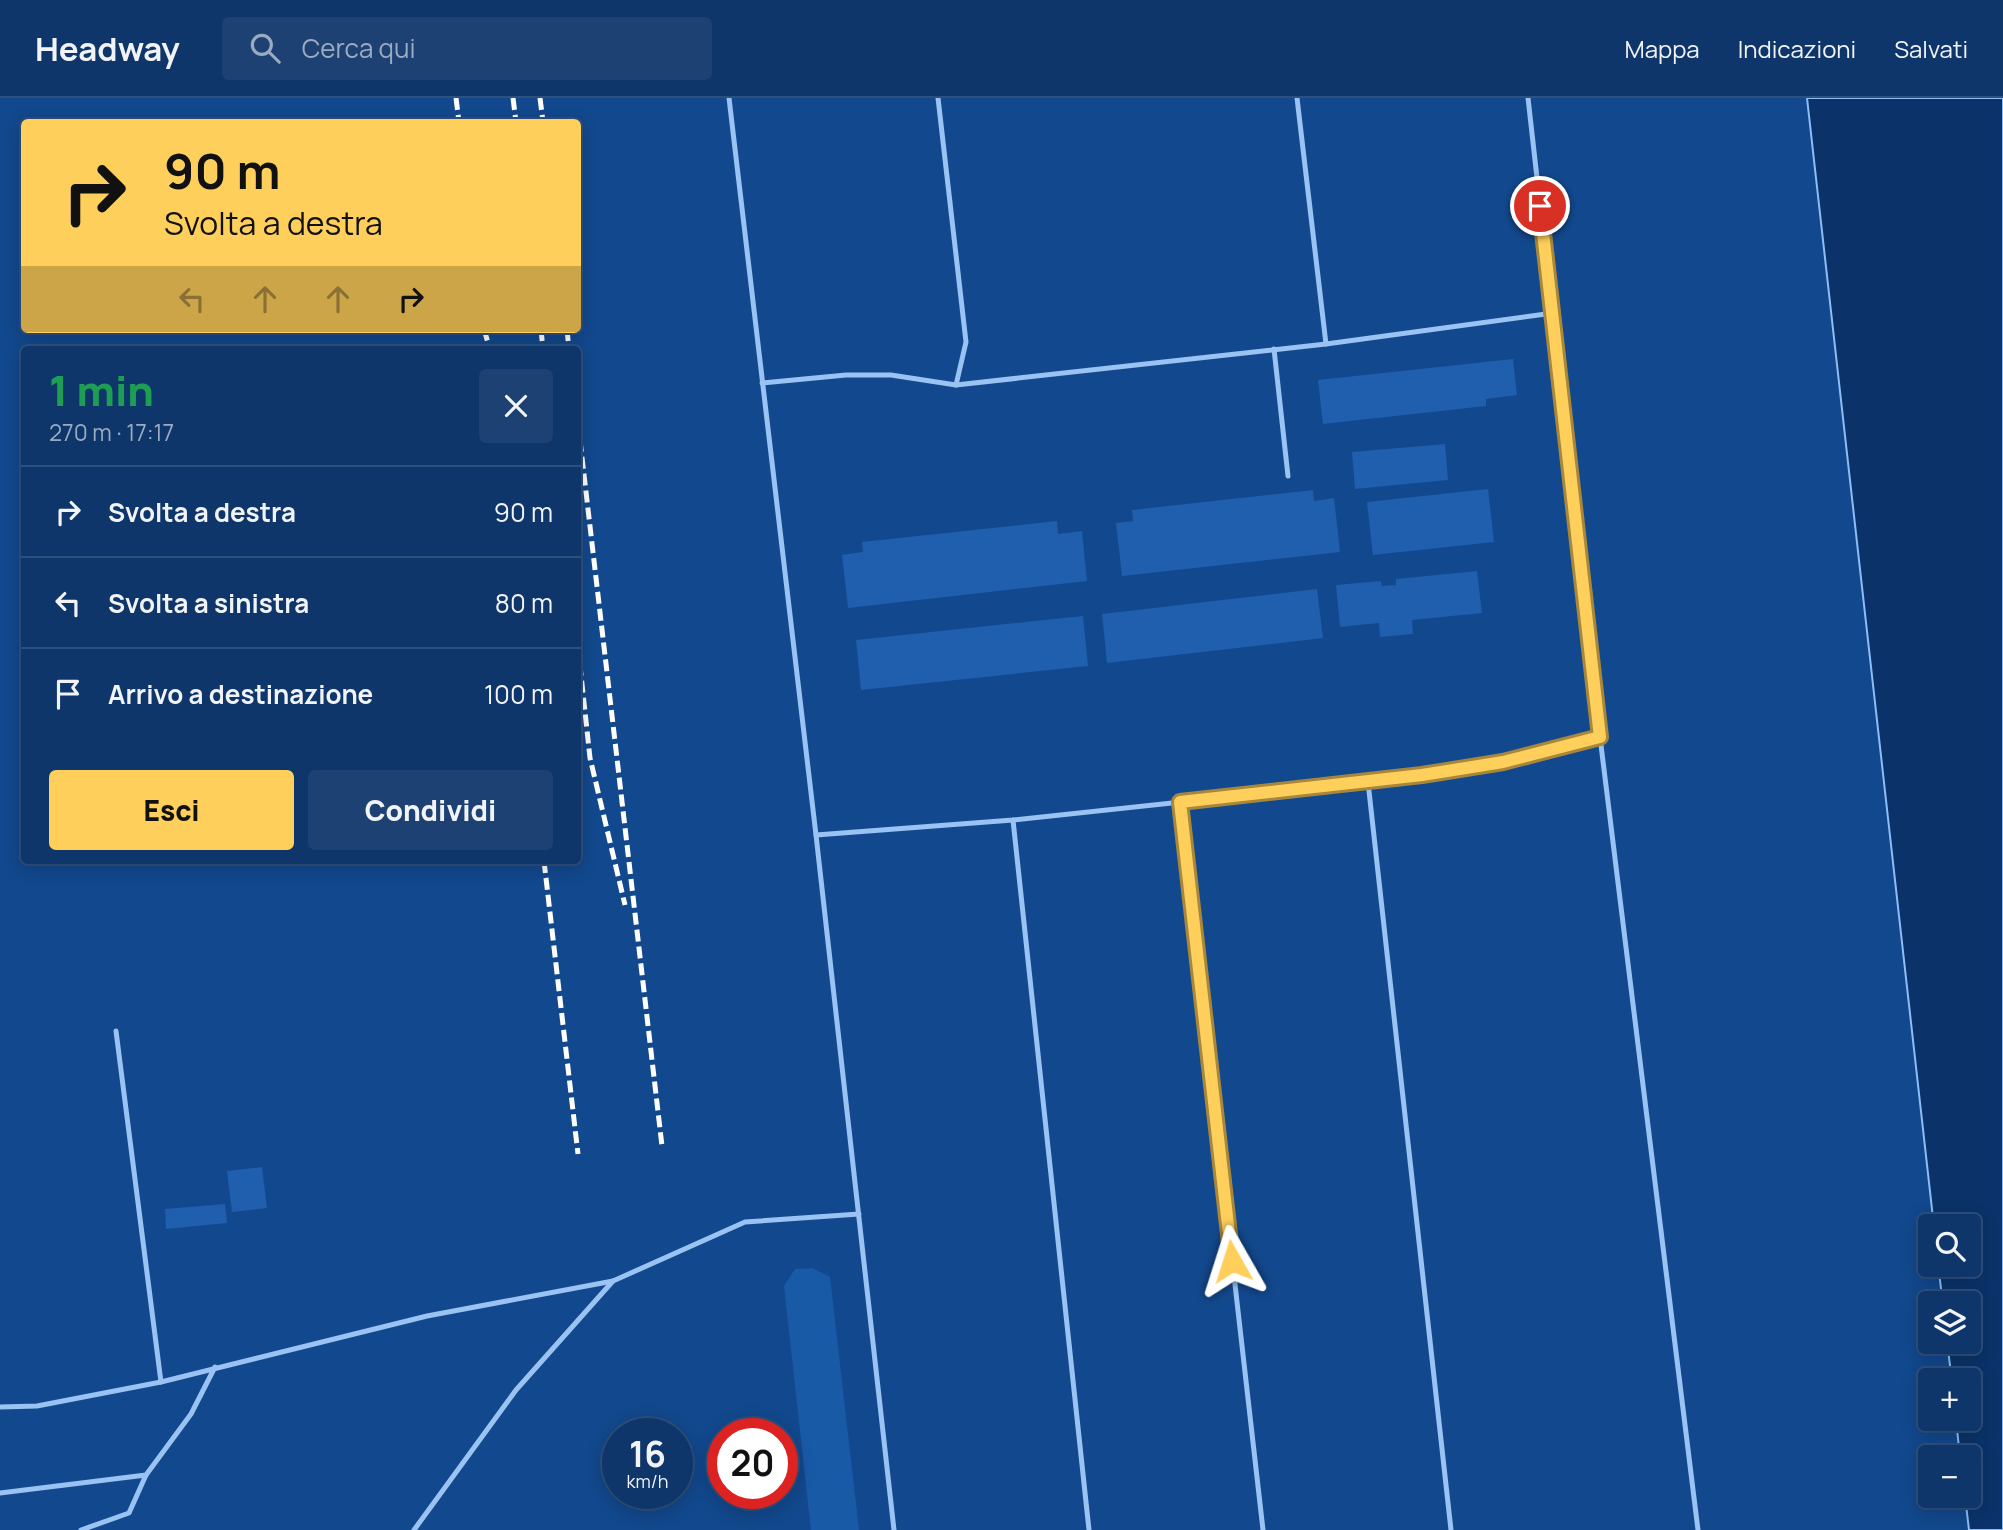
<!DOCTYPE html>
<html lang="it">
<meta charset="utf-8">
<style>
body{margin:0;font-family:Manrope,sans-serif;background:#1c4172;color:#f1f3f6;height:100vh;display:flex;flex-direction:column;font-size:26px;white-space:nowrap}
*{box-sizing:border-box;margin:0}
p{font-size:23px;color:#9babc1}
.icon{flex:none;width:38px;height:38px;fill:none;stroke:currentColor;stroke-width:2;stroke-linecap:round;stroke-linejoin:round}
.map{position:relative;flex:1;overflow:hidden}
.details{position:absolute;left:21px;top:248px;width:560px;height:518px;display:flex;flex-direction:column;background:#0e366a;border-radius:7px;box-shadow:0 4px 18px #0003,0 0 0 2px #2e507e}
.details>*{flex:none}
.hud{position:absolute;left:21px;top:21px;width:560px;height:214px;border-radius:7px;box-shadow:0 4px 18px #0003,0 0 0 2px #2e507e;background:#ffcf5b;color:#111;overflow:hidden}
.buttons{position:absolute;left:1918px;top:1116px;display:grid;gap:14px}
.buttons a{display:grid;place-items:center;width:63px;height:63px;border-radius:7px;background:#0e366a;box-shadow:0 4px 18px #0003,0 0 0 2px #2e507e;font-size:35px}
.speed{position:absolute;left:602px;top:1320px;display:flex;gap:14px;font-size:35px;font-weight:700;text-align:center}
.speed>*{display:grid;place-content:center;width:91px;height:91px;border-radius:50%;background:#0e366a;box-shadow:0 4px 18px #0003,0 0 0 2px #2e507e;line-height:1}
.speed small{font-size:18px;font-weight:400}
.speed .limit{border:10px solid #d22;background:#fff;color:#111}
.pin{position:absolute;display:grid;place-items:center;width:60px;height:60px;color:#fff;margin:-30px;border:4px solid #fff;border-radius:50%;box-shadow:0 2px 7px #0007}
.me{position:absolute;width:77px;margin:-38px;rotate:354deg;stroke-linejoin:round;filter:drop-shadow(0 0 5px #0008)}
.turn{display:flex;align-items:center;gap:24px;height:147px;padding:0 28px;font-size:32px}
.turn .icon{width:91px;height:91px;stroke-width:2.5}
.turn b{display:block;font-size:49px;line-height:60px}
.lanes{display:flex;align-items:center;height:66px;padding:0 28px;background:#0003;justify-content:center;gap:35px;direction:ltr}
.lanes .off{opacity:.35}
.round{display:grid;place-items:center;flex:none;width:74px;height:74px;border-radius:7px;background:#1c4172}
.headline{display:flex;align-items:center;justify-content:space-between;height:119px;padding:0 28px}
h1{font-size:42px;font-weight:800;line-height:52px;color:#1e9e55}
.action{display:flex;gap:14px;margin-top:auto;padding:14px 28px}
.action a{flex:1;height:80px;border-radius:7px;background:#ffcf5b;color:#111;font-size:28px;font-weight:800;line-height:80px;text-align:center}
.action a+a{background:#1c4172;color:#f1f3f6}
ul{padding:0;list-style:none}
li{display:flex;align-items:center;gap:21px;height:91px;padding:0 28px;border-top:2px solid #2e507e}
li div{flex:1}
li b{display:block;font-size:26px}
li em{font-style:normal}
header{display:flex;align-items:center;gap:42px;box-sizing:border-box;height:98px;padding:0 35px;background:#0e366a;border-bottom:2px solid #2e507e}
header strong{font-size:33px}
nav{display:flex;gap:38px;margin-inline-start:auto;font-size:24px}
.search{width:490px;height:63px;background:#1c4172;display:flex;align-items:center;gap:18px;box-sizing:border-box;padding:0 24px;border-radius:7px;color:#9babc1;font-size:26px}
.map>svg:first-child{display:block}
.green{fill:#195aa7}
.water{fill:#0b3369;stroke:#8cbdf5;stroke-width:2}
.building{fill:#1f5fad}
.lines{fill:none;stroke-linecap:round;stroke-linejoin:round}
.service{stroke:#9ac2f2;stroke-width:5}
.rail{stroke:#fff;stroke-width:5;stroke-dasharray:12 5;stroke-linecap:butt}
.route-casing{stroke:#a6873b;stroke-width:18}
.route{stroke:#ffcf5b;stroke-width:12}
</style>
<header>
<strong>Headway</strong>
<div class="search"><svg class="icon" aria-label="search" viewBox="0 0 24 24"><circle cx="10" cy="10" r="6"/><path d="M15 15l6 6"/></svg>Cerca qui</div>
<nav><a>Mappa</a><a>Indicazioni</a><a>Salvati</a></nav>
</header>
<div class="map">
<svg width="2003" height="1432" viewBox="0 0 2003 1432">
<rect width="100%" height="100%" fill="#12488d"/>
<path class="green" d="M 812,1170 L 830,1179 L 859,1432 L 811,1432 L 784,1188 L 795,1171 Z"/>
<path class="water" d="M 1807,0 L 2003,0 L 2003,1432 L 1969,1432 L 1965,1398 L 1969,1398 L 1969,1360 L 1960,1360 L 1956,1321 L 1969,1321 L 1969,1283 L 1952,1283 L 1947,1244 L 1969,1244 L 1969,1206 L 1943,1206 L 1938,1167 L 1969,1167 L 1969,1129 L 1934,1129 Z"/>
<g class="building">
<path d="M 1513,261 L 1517,297 L 1486,301 L 1486,308 L 1323,326 L 1318,282 Z"/>
<path d="M 1445,346 L 1448,382 L 1355,391 L 1352,354 Z"/>
<path d="M 1488,391 L 1494,444 L 1373,457 L 1367,404 Z"/>
<path d="M 1313,392 L 1314,403 L 1334,400 L 1340,454 L 1122,478 L 1116,425 L 1133,423 L 1132,412 Z"/>
<path d="M 1057,423 L 1058,436 L 1082,433 L 1087,483 L 848,510 L 842,457 L 863,454 L 862,444 Z"/>
<path d="M 1477,473 L 1482,515 L 1412,522 L 1413,536 L 1380,539 L 1379,525 L 1340,529 L 1336,487 L 1381,483 L 1382,488 L 1396,487 L 1396,481 Z"/>
<path d="M 1317,491 L 1323,540 L 1107,565 L 1102,516 Z"/>
<path d="M 1083,518 L 1088,568 L 861,592 L 856,542 Z"/>
<path d="M 262,1069 L 267,1110 L 232,1114 L 227,1073 Z"/>
<path d="M 225,1106 L 227,1125 L 166,1131 L 165,1111 Z"/>
</g>
<g class="lines">
<g class="service">
<path d="M 729,0 L 816,737 L 894,1432"/>
<path d="M 938,0 L 966,244 L 956,287"/>
<path d="M 1297,0 L 1326,246"/>
<path d="M 1528,0 L 1600,639 L 1698,1432"/>
<path d="M 1274,251 L 1288,378"/>
<path d="M 762,285 L 846,277 L 891,277 L 956,287 L 1326,246 L 1553,215"/>
<path d="M 1368,684 L 1451,1432"/>
<path d="M 1180,704 L 1263,1432"/>
<path d="M 1013,722 L 1089,1432"/>
<path d="M 816,737 L 1013,722 L 1368,684 L 1503,664 L 1600,639"/>
<path d="M 116,933 L 161,1284"/>
<path d="M 0,1309 L 37,1308 L 161,1284 L 427,1218 L 613,1183"/>
<path d="M 0,1395 L 146,1377 L 191,1316 L 215,1269"/>
<path d="M 81,1432 L 129,1415 L 146,1377"/>
<path d="M 414,1432 L 516,1292 L 613,1183 L 745,1124 L 859,1116"/>
</g>
<g class="rail">
<path d="M 456,0 L 459,24"/>
<path d="M 513,0 L 516,24"/>
<path d="M 540,0 L 543,24"/>
<path d="M 484,231 L 490,252"/>
<path d="M 541,231 L 543,252"/>
<path d="M 567,231 L 569,252"/>
<path d="M 578,325 L 662,1048"/>
<path d="M 578,549 L 590,660 L 625,807"/>
<path d="M 544,763 L 578,1056"/>
</g>
</g>
<g class="lines">
<g class="route-casing">
<path id="route" d="M 1232,1163 L 1180,704 L 1422,677 L 1503,664 L 1600,639 L 1540,108"/>
</g>
<use href="#route" class="route"/>
</g>
</svg>
<div class="buttons">
<a><svg class="icon" aria-label="search" viewBox="0 0 24 24"><circle cx="10" cy="10" r="6"/><path d="M15 15l6 6"/></svg></a>
<a><svg class="icon" aria-label="layers" viewBox="0 0 24 24"><path d="M12 4l9 5-9 5-9-5zM3 14l9 5 9-5"/></svg></a>
<a>+</a>
<a>−</a>
</div>
<div class="speed"><div>16<small>km/h</small></div><div class="limit">20</div></div>
<div class="pin" style="left:1540px;top:108px;background:#d93025"><svg class="icon" aria-label="arrive" viewBox="0 0 24 24"><path d="M6 21V4h12l-3 4 3 4H6"/></svg></div>
<svg class="me" style="left:1232px;top:1163px" viewBox="-20 -20 40 40"><path d="M0-17L14 15 0 8-14 15z" fill="#ffcf5b" stroke="#fff" stroke-width="4"/></svg>
<div class="hud">
<div class="turn"><svg class="icon" aria-label="right" viewBox="0 0 24 24"><path d="M7 20v-9h11M14 6l5 5-5 5"/></svg><div><b>90 m</b>Svolta a destra</div></div>
<div class="lanes"><svg class="icon off" aria-label="left" viewBox="0 0 24 24"><path d="M17 20v-9H6M10 6l-5 5 5 5"/></svg><svg class="icon off" aria-label="ahead" viewBox="0 0 24 24"><path d="M12 20V5M6 11l6-6 6 6"/></svg><svg class="icon off" aria-label="ahead" viewBox="0 0 24 24"><path d="M12 20V5M6 11l6-6 6 6"/></svg><svg class="icon" aria-label="right" viewBox="0 0 24 24"><path d="M7 20v-9h11M14 6l5 5-5 5"/></svg></div>
</div>
<section class="details">
<div class="headline"><div><h1>1 min</h1><p>270 m · 17:17</p></div><a class="round"><svg class="icon" aria-label="close" viewBox="0 0 24 24"><path d="M6 6l12 12M18 6L6 18"/></svg></a></div>
<ul>
<li><svg class="icon" aria-label="right" viewBox="0 0 24 24"><path d="M7 20v-9h11M14 6l5 5-5 5"/></svg><div><b>Svolta a destra</b></div><em>90 m</em></li>
<li><svg class="icon" aria-label="left" viewBox="0 0 24 24"><path d="M17 20v-9H6M10 6l-5 5 5 5"/></svg><div><b>Svolta a sinistra</b></div><em>80 m</em></li>
<li><svg class="icon" aria-label="arrive" viewBox="0 0 24 24"><path d="M6 21V4h12l-3 4 3 4H6"/></svg><div><b>Arrivo a destinazione</b></div><em>100 m</em></li>
</ul>
<div class="action"><a>Esci</a><a>Condividi</a></div>
</section>
</div>
